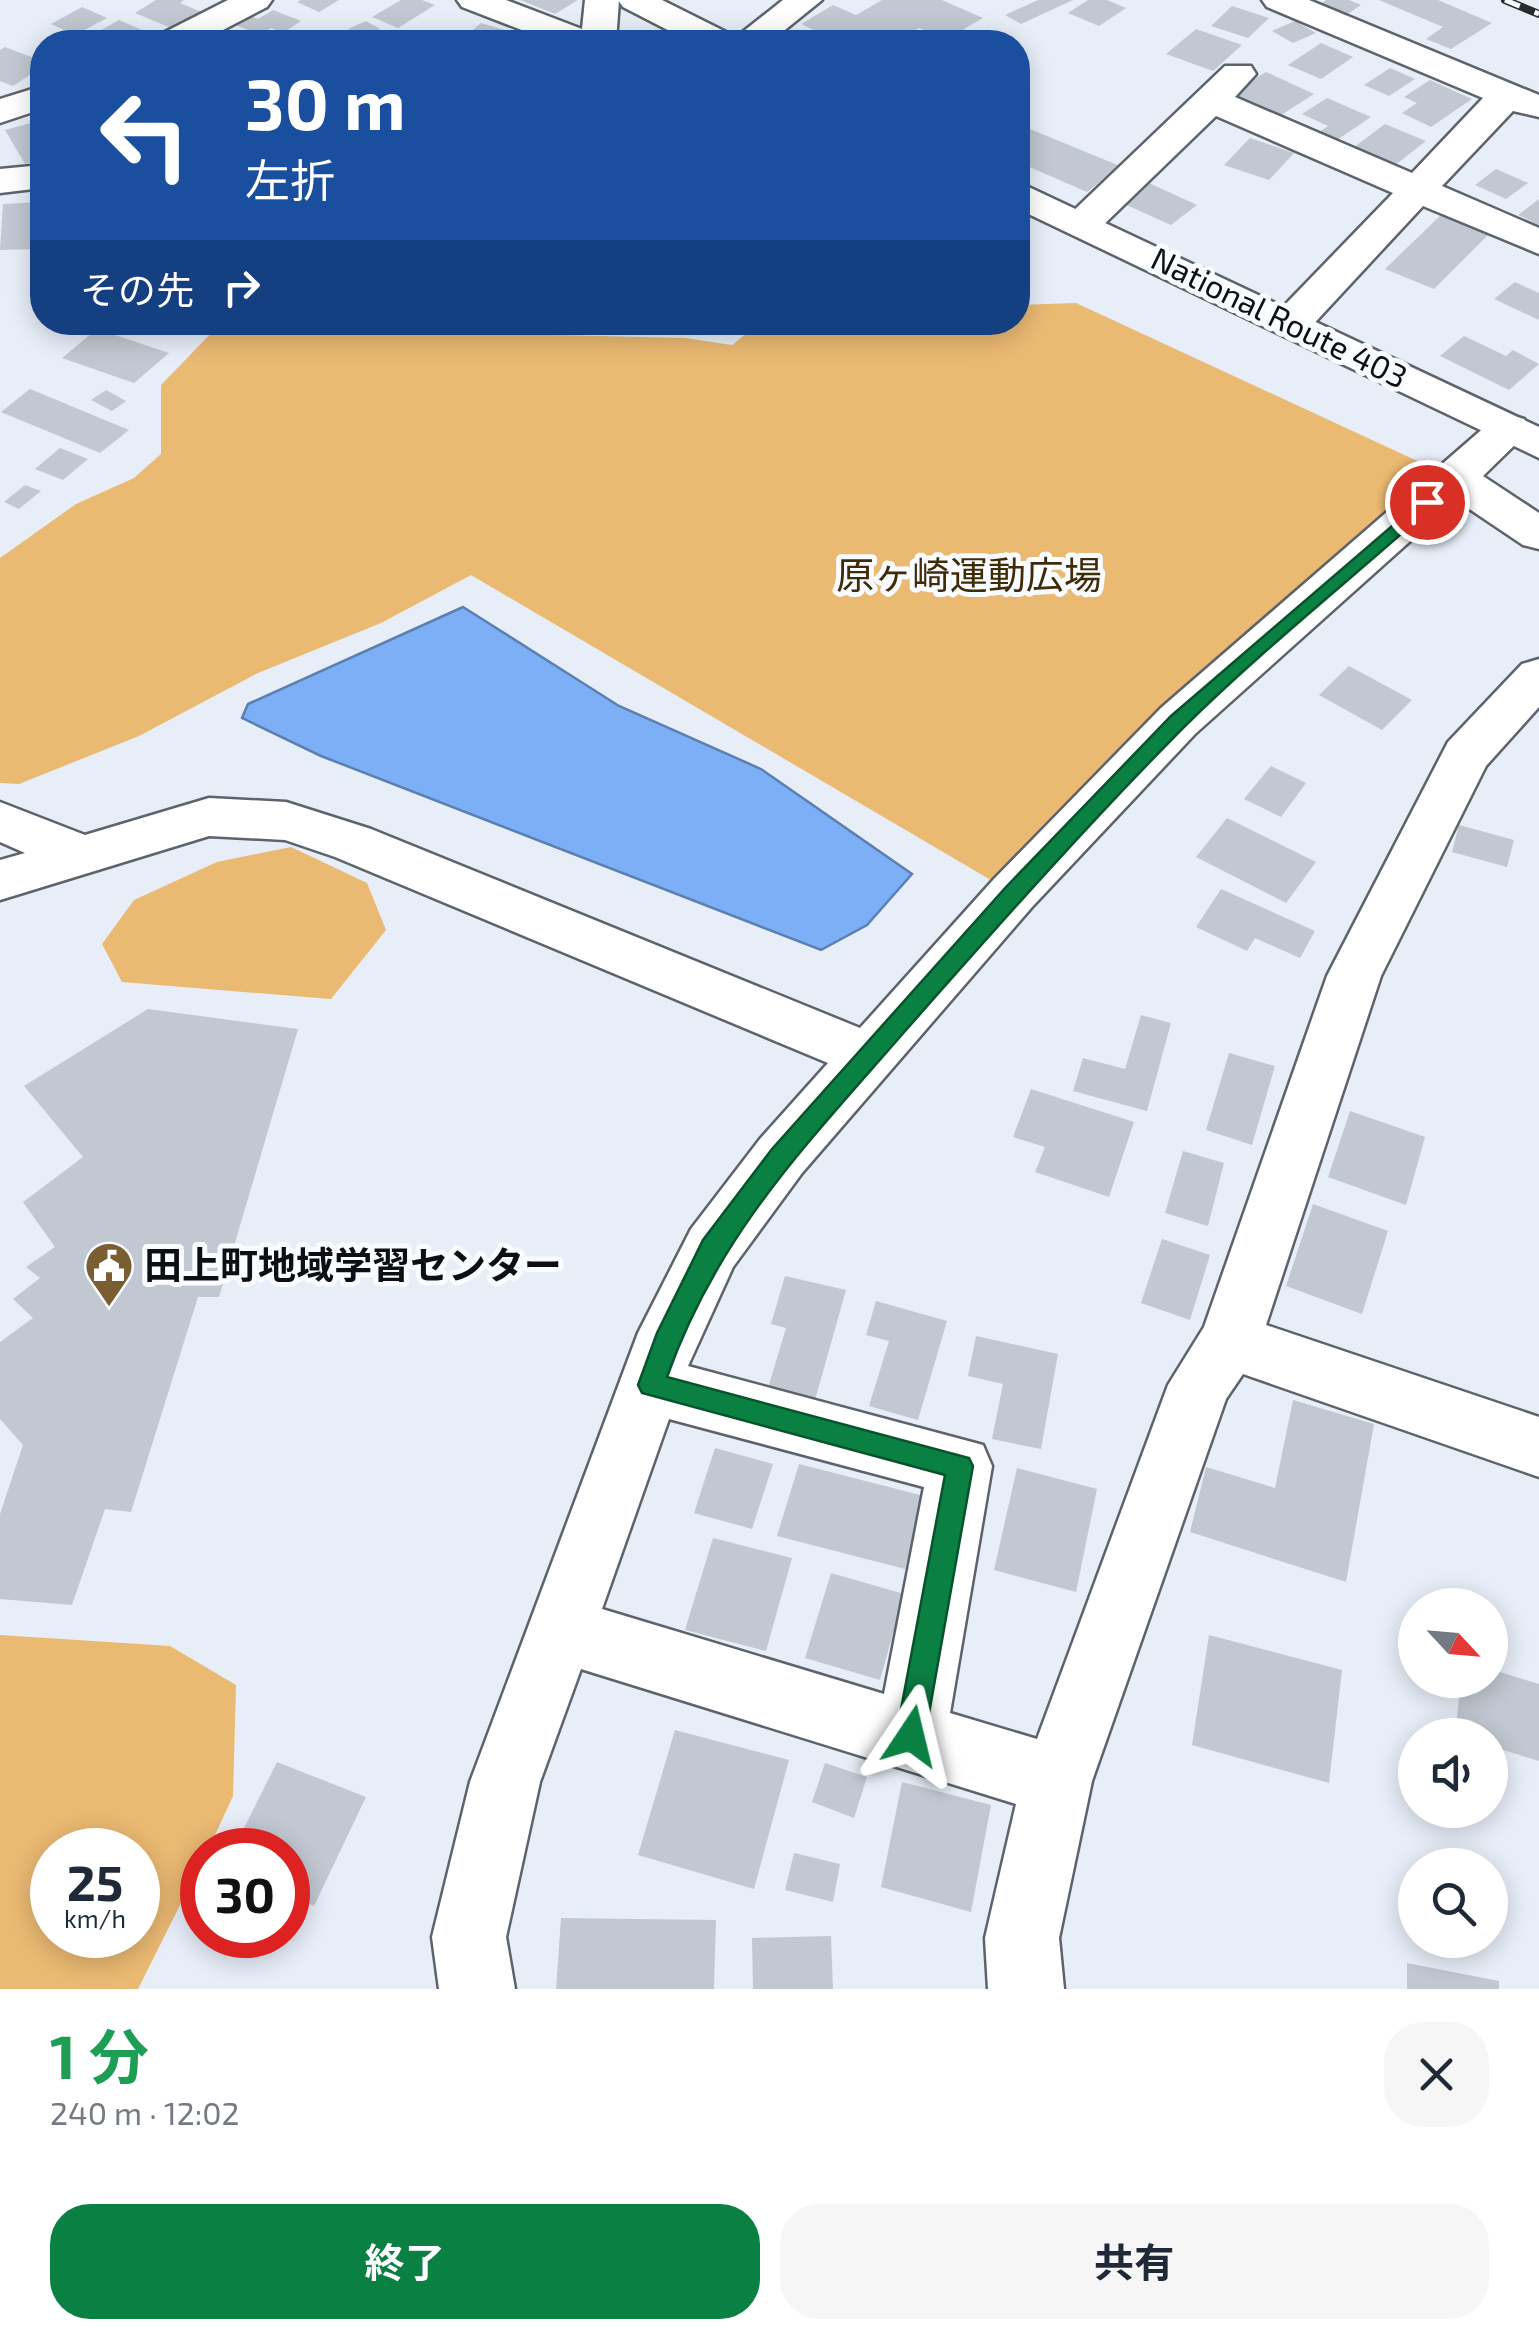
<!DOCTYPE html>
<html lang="ja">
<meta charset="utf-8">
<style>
body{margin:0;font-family:"Exo 2","Noto Sans JP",sans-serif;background:#f6f6f7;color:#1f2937;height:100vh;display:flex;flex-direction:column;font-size:38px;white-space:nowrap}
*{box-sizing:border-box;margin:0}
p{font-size:32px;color:#747a83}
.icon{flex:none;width:55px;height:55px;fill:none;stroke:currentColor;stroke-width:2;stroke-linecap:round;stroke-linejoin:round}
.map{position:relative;height:1989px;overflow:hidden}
.drawer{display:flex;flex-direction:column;background:#fff;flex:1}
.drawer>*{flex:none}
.top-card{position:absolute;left:30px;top:30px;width:1000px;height:305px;border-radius:40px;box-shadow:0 5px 25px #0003;background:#1a4fa0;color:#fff;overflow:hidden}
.needle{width:65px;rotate:116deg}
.controls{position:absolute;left:1398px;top:1588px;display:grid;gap:20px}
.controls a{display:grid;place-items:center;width:110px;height:110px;border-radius:50%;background:#fff;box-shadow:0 5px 25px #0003;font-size:50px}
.speed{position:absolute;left:30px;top:1828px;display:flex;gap:20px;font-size:50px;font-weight:700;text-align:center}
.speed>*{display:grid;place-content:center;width:130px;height:130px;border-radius:50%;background:#fff;box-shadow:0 5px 25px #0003;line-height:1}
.speed small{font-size:25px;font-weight:400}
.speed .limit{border:15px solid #d22;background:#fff;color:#111}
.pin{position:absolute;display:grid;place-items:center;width:85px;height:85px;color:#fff;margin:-42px;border:5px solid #fff;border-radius:50%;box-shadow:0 2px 10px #0007}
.me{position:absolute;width:110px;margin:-55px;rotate:10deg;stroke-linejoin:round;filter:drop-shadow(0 0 8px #0008)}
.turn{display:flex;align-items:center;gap:35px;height:210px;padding:0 50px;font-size:45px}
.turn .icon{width:130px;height:130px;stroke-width:2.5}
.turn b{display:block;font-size:70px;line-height:85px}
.then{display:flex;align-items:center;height:95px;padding:0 50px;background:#0003;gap:20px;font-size:38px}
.round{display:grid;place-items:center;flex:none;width:105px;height:105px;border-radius:40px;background:#f6f6f7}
.overview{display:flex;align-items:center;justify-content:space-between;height:170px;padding:0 50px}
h1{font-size:60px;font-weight:700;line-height:75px;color:#1e9e55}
.primary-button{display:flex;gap:20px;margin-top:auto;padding:20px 50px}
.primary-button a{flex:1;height:115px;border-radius:40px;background:#0b8043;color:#fff;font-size:40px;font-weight:700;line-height:115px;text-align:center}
.primary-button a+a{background:#f6f6f7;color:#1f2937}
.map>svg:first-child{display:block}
.green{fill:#eab972;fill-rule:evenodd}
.water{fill:#7caff5;stroke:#5b7fb1;stroke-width:2.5}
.building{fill:#c1c8d1}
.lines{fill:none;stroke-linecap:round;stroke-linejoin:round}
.minor-casing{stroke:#5d636c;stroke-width:5}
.highway-casing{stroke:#5d636c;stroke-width:5}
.minor{fill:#fff;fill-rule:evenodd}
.highway{fill:#fff;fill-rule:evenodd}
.rail-casing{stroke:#272b2e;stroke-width:8}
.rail{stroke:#f8fbff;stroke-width:5;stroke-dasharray:16;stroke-linecap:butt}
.route{fill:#0b8043;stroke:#07532c;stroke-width:2.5}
.labels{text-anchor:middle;stroke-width:10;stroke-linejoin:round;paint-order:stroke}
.far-street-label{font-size:32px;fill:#0d1013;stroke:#f8fbff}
.park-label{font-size:38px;fill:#402b07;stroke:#f8fbff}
.poi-label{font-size:38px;font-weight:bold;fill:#0d1013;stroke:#f8fbff;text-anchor:start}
</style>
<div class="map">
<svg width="1539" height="1989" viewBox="0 0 1539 1989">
<rect width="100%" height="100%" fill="#e7eef8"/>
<g class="green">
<path d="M 1076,303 L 1454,478 L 1013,893 L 471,575 L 381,623 L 258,673 L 139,736 L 19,784 L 0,783 L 0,558 L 76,504 L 134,478 L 161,454 L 161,385 L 221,323 L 504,322 L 554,335 L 685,338 L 732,345 L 760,323 L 1018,322 L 1018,305 Z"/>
<path d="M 291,847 L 367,883 L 386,930 L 331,999 L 122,982 L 102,944 L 134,900 L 217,862 Z"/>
<path d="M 0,1635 L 170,1646 L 236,1685 L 233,1796 L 208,1850 L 202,1850 L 202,1861 L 138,1989 L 0,1989 ZM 52,1850 L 138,1850 L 138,1935 L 52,1935 Z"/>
</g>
<path class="water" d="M 463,607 L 619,706 L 761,769 L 912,874 L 867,925 L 821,950 L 321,756 L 242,718 L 248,704 Z"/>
<g class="building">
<path d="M 156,0 L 184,0 L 180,3 L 204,13 L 176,30 L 135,13 Z"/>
<path d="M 301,0 L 339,0 L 319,12 L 297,2 Z"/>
<path d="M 401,0 L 422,0 L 435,5 L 398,28 L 372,17 Z"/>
<path d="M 520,0 L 578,0 L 555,14 Z"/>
<path d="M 882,0 L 942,0 L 983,18 L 964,29 L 979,36 L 968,42 L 953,42 L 919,28 L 895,42 L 803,42 L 820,33 L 801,24 L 833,5 L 856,15 Z"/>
<path d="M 1038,0 L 1073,0 L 1021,24 L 1005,15 Z"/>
<path d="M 1088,0 L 1107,0 L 1126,8 L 1099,26 L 1068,13 Z"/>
<path d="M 1326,0 L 1349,0 L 1361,5 L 1346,15 L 1320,4 Z"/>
<path d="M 1379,0 L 1438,0 L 1492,23 L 1451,49 L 1426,39 L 1443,27 Z"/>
<path d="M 1232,6 L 1269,18 L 1248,38 L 1211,26 Z"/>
<path d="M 82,7 L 107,18 L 75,35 L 51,24 Z"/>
<path d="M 273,10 L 301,21 L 283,33 L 271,28 L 260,35 L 231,23 L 245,14 L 258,19 Z"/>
<path d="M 119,20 L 158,37 L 148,42 L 80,42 Z"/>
<path d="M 366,21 L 380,29 L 362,37 L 348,29 Z"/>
<path d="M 1295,21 L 1316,33 L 1293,43 L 1272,31 Z"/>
<path d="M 481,23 L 522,35 L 513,42 L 437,42 L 448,34 L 463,38 Z"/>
<path d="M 1196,29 L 1242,45 L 1213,71 L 1166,54 Z"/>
<path d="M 1321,43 L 1353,57 L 1321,79 L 1288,65 Z"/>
<path d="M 5,47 L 42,61 L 42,67 L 13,86 L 0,81 L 0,50 Z"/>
<path d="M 1390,68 L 1415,79 L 1389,96 L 1364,85 Z"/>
<path d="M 1266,72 L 1314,94 L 1278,117 L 1230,94 Z"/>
<path d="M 1430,80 L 1472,99 L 1431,127 L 1402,113 L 1417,103 L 1404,97 Z"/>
<path d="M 1327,98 L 1371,117 L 1334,142 L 1316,134 L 1328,126 L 1302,114 Z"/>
<path d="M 42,120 L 42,159 L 25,164 L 5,130 Z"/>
<path d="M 1385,124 L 1426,141 L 1394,166 L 1353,148 Z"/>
<path d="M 1025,127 L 1120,166 L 1087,192 L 1018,162 L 1018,132 Z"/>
<path d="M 1250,138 L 1294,153 L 1269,180 L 1224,165 Z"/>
<path d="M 1496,169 L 1528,183 L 1506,199 L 1475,185 Z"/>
<path d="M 1149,183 L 1197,205 L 1171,225 L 1122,203 Z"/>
<path d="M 1539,199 L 1539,225 L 1518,215 Z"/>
<path d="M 42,202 L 39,249 L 0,250 L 3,204 Z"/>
<path d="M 1441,215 L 1489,234 L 1434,289 L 1385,269 Z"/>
<path d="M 1515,282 L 1539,293 L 1539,320 L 1494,299 Z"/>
<path d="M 97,329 L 169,353 L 134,383 L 62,358 Z"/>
<path d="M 1464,336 L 1506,356 L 1513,350 L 1539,364 L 1509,390 L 1440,356 Z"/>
<path d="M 30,389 L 129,430 L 100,453 L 1,412 Z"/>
<path d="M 106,390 L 126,401 L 112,411 L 91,400 Z"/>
<path d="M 60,448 L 88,459 L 63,480 L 35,469 Z"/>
<path d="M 25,485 L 41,491 L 19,509 L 4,502 Z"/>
<path d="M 1349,666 L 1412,700 L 1382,730 L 1319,695 Z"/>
<path d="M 1271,766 L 1306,783 L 1281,817 L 1244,799 Z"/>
<path d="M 1227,818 L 1316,862 L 1286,903 L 1196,857 Z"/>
<path d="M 1459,825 L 1514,840 L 1507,867 L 1452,852 Z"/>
<path d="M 1221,889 L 1315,931 L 1300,958 L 1255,938 L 1247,951 L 1196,927 Z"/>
<path d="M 148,1009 L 298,1029 L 219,1297 L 198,1297 L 131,1512 L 105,1509 L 72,1605 L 0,1599 L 0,1514 L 23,1445 L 0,1419 L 0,1342 L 33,1318 L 13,1299 L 40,1278 L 26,1267 L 55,1247 L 23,1202 L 83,1157 L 24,1086 Z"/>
<path d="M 1141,1015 L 1171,1023 L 1147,1111 L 1073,1091 L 1083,1058 L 1125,1069 Z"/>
<path d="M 1229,1053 L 1275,1066 L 1252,1145 L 1206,1130 Z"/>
<path d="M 1031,1089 L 1134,1122 L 1109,1197 L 1035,1172 L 1045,1147 L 1013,1137 Z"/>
<path d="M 1350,1111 L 1425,1137 L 1406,1205 L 1328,1177 Z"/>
<path d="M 1183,1151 L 1224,1163 L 1208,1226 L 1165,1213 Z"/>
<path d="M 1313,1204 L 1388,1231 L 1362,1314 L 1286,1286 Z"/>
<path d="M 1162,1239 L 1210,1255 L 1190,1320 L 1141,1303 Z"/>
<path d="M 785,1276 L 846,1290 L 815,1400 L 768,1388 L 786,1328 L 771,1324 Z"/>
<path d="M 876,1301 L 947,1321 L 918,1420 L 869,1406 L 889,1341 L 866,1335 Z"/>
<path d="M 976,1336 L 1058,1354 L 1041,1449 L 992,1439 L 1003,1384 L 968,1376 Z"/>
<path d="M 1293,1400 L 1374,1424 L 1346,1582 L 1190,1532 L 1206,1467 L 1275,1488 Z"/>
<path d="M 715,1448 L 773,1464 L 752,1529 L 694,1513 Z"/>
<path d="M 799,1464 L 924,1496 L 905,1569 L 777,1536 Z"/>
<path d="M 1017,1468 L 1097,1489 L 1076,1592 L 994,1570 Z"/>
<path d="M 713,1538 L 792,1558 L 766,1651 L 685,1630 Z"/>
<path d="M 831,1573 L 904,1594 L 880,1680 L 805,1658 Z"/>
<path d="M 1209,1635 L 1342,1670 L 1329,1783 L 1192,1745 Z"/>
<path d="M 1490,1669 L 1539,1684 L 1539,1761 L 1490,1746 L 1490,1735 L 1455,1735 L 1461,1680 L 1490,1680 Z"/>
<path d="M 675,1730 L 789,1760 L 754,1889 L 638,1855 Z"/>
<path d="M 277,1762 L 366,1797 L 314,1906 L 288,1895 L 288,1850 L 233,1850 Z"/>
<path d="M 825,1763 L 867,1777 L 854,1818 L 812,1802 Z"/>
<path d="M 902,1782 L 991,1805 L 971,1912 L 881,1887 Z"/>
<path d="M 794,1853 L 840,1864 L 833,1902 L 785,1890 Z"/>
<path d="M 561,1918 L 716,1920 L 714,1989 L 556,1989 Z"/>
<path d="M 831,1936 L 833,1989 L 753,1989 L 752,1938 Z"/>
<path d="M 1407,1963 L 1499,1981 L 1499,1989 L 1407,1989 Z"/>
</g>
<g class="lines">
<g class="minor-casing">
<g id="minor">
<path d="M 228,0 L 272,0 L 267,7 L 200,42 L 156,42 L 161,34 Z"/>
<path d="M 457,0 L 506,0 L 582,29 L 585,0 L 619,0 L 616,42 L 553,42 L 462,7 Z"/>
<path d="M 783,0 L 822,0 L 770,42 L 730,42 Z"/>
<path d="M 1262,0 L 1309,0 L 1539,95 L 1539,117 L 1513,111 L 1442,186 L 1539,228 L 1539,254 L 1423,206 L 1307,331 L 1292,334 L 1277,331 L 1271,322 L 1277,313 L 1393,193 L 1216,116 L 1096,232 L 1068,232 L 1062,224 L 1068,216 L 1225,66 L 1251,66 L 1256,74 L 1235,97 L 1412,173 L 1483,98 L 1267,7 Z"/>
<path d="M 42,86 L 42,109 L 0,123 L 0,99 Z"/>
<path d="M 42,165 L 42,188 L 0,193 L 0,169 Z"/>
<path d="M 1509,415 L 1524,419 L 1531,429 L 1483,476 L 1539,513 L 1539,549 L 1523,545 L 1456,500 L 1195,734 L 1032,907 L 802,1173 L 733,1267 L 688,1366 L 983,1445 L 992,1466 L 950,1713 L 1037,1739 L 1168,1385 L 1204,1327 L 1327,976 L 1448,742 L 1522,664 L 1539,659 L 1539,707 L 1486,766 L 1381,976 L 1266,1325 L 1539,1417 L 1539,1477 L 1243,1374 L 1226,1399 L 1092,1781 L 1059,1938 L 1064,1989 L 988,1989 L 985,1938 L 1016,1804 L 581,1669 L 540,1782 L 506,1937 L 515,1989 L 439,1989 L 432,1937 L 470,1782 L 638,1333 L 691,1229 L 760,1139 L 828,1063 L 335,857 L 285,840 L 209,836 L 0,900 L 0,860 L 25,853 L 0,842 L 0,802 L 85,835 L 209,798 L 286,802 L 371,829 L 860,1028 L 994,879 L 1161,708 L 1494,419 ZM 669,1419 L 924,1487 L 884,1694 L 602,1609 Z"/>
</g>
</g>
<g class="highway-casing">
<g id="highway">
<path d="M 618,0 L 662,0 L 730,34 L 735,42 L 691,42 L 623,7 Z"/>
<path d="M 1018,182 L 1539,427 L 1539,458 L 1018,209 Z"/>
</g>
</g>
<use href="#minor" class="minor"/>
<use href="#highway" class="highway"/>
<g class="rail-casing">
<path id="rail" d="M 1505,0 L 1539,14"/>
</g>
<use href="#rail" class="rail"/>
</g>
<path class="route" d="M 1427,496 L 1436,502 L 1433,506 C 1350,580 1262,650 1183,728 C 1087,825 996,928 906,1030 C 808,1143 718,1233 667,1377 L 969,1458 L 973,1466 L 925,1736 L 921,1746 L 911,1751 L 901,1746 L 896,1736 L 945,1475 L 642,1393 L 638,1385 L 657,1333 L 703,1240 L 772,1149 L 1006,887 L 1171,716 Z"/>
<defs>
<g id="civic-pin" transform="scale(2.5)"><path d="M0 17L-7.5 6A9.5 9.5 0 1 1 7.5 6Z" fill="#7a5d31" stroke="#f8fbff"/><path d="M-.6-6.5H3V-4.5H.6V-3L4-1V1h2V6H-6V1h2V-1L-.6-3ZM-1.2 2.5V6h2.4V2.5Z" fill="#fff"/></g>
</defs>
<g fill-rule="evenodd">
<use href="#civic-pin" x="109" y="1266"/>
</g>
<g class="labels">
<g class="far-street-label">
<text transform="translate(1279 318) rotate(26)" y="11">National Route 403</text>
</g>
<g class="park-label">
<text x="969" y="589">原ヶ崎運動広場</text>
</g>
<g class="poi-label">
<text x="144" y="1279">田上町地域学習センター</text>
</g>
</g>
</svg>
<div class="controls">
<a><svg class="needle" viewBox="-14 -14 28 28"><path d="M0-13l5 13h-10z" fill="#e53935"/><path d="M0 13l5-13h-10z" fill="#747a83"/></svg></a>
<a><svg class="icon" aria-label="sound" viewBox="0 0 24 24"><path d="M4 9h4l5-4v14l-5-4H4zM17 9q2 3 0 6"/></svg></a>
<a><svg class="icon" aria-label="search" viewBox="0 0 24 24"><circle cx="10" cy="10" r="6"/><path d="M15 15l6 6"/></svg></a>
</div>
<div class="speed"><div>25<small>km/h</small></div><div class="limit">30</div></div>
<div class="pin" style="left:1427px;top:502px;background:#d93025"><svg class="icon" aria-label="arrive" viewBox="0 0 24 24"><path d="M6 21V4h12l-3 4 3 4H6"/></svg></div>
<svg class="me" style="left:911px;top:1736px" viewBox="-20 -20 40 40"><path d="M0-17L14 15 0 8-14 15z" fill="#0b8043" stroke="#fff" stroke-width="4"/></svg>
<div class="top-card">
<div class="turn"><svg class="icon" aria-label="left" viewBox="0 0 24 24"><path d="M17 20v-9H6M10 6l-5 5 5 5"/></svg><div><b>30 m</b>左折</div></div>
<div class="then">その先<svg class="icon" aria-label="right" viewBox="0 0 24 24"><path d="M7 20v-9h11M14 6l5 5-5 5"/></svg></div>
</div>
</div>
<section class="drawer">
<div class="overview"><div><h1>1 分</h1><p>240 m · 12:02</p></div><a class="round"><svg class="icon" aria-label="close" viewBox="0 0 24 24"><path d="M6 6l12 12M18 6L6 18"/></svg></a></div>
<div class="primary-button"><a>終了</a><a>共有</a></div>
</section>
